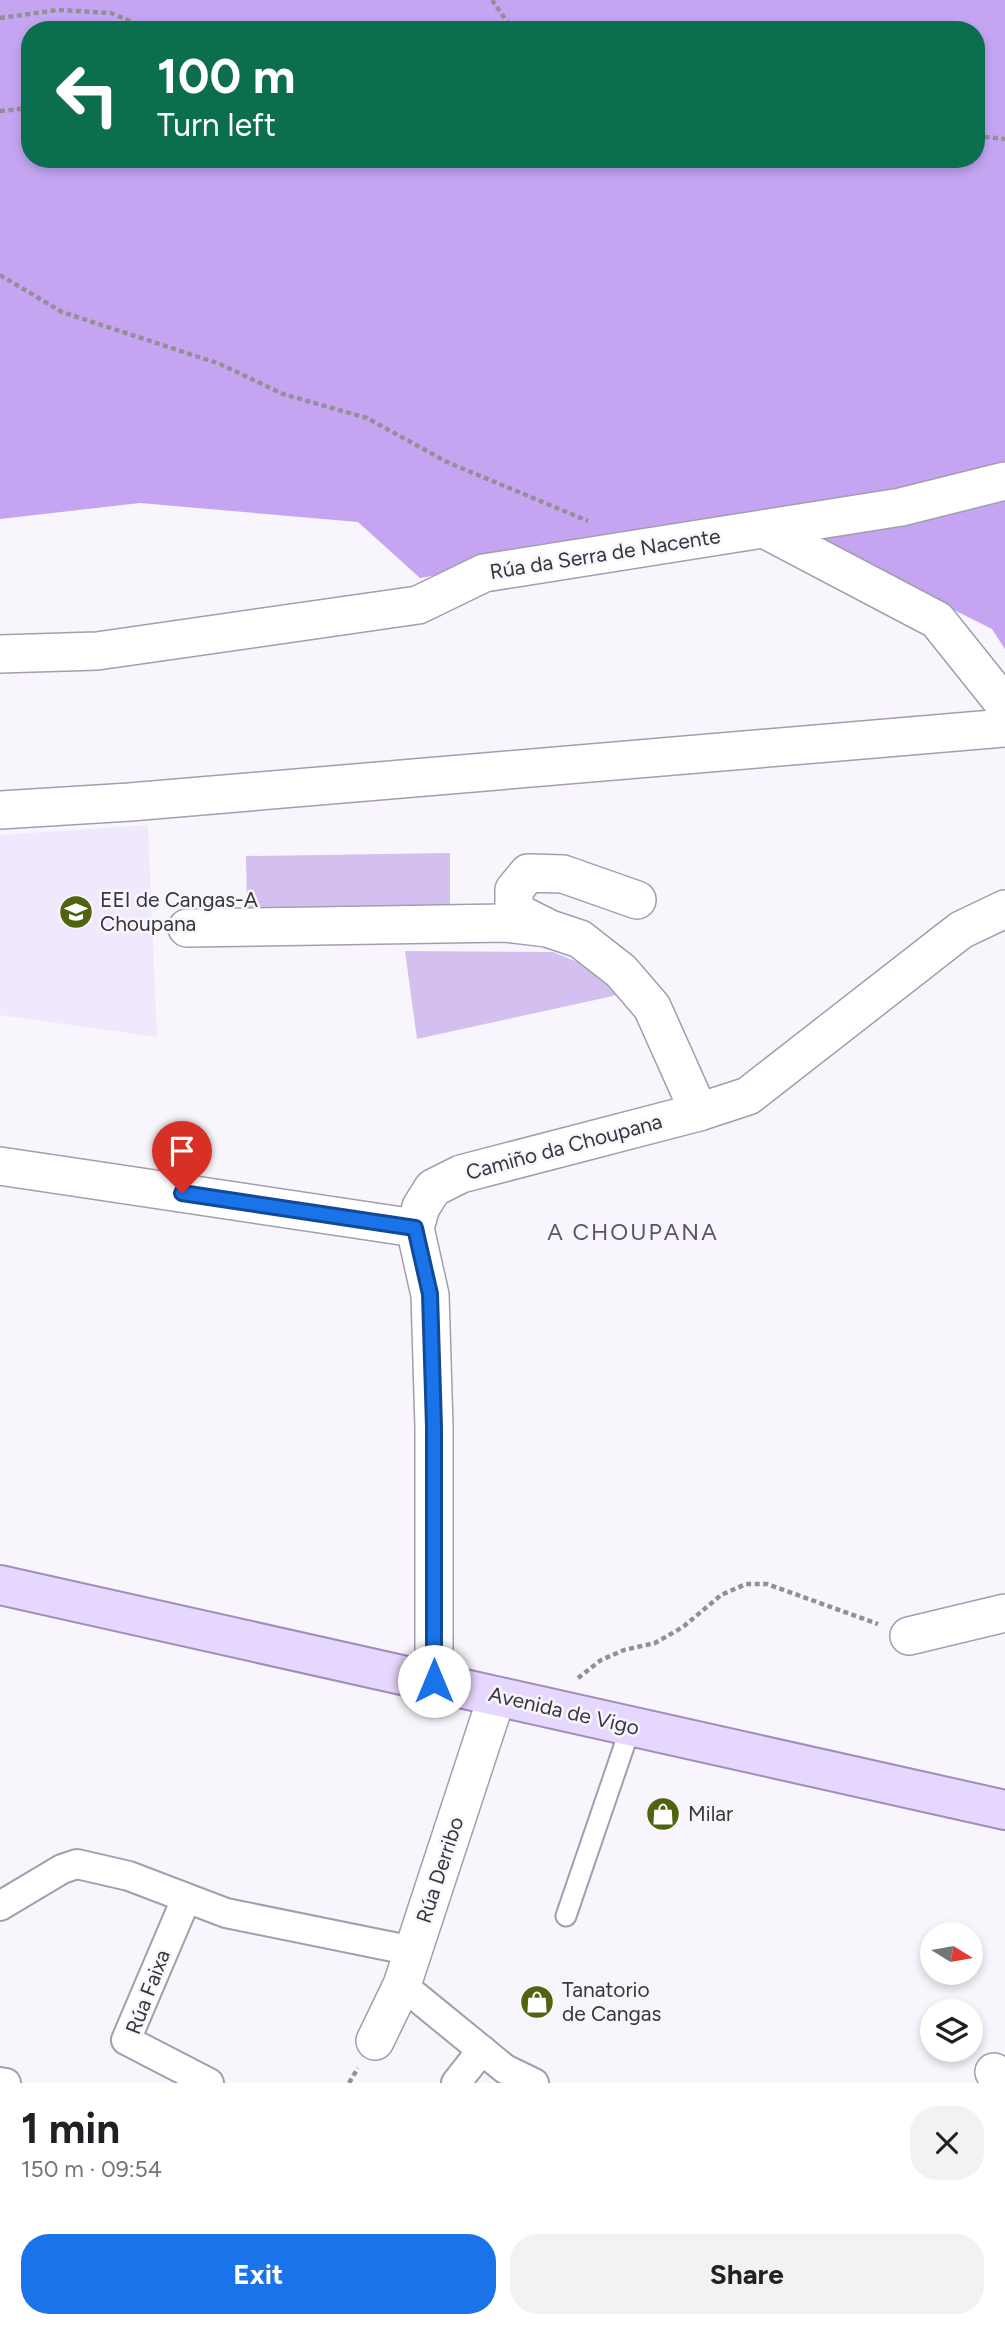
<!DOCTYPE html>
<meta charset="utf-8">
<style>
body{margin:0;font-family:Figtree,sans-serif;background:#f2f2f2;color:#202124;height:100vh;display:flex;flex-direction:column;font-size:26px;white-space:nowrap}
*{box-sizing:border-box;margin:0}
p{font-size:23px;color:#757577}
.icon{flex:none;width:38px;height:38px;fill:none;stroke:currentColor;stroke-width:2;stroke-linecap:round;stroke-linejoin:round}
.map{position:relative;height:2083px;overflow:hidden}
.panel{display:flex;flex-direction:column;background:#fff;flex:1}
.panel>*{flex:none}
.guide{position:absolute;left:21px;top:21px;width:964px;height:147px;border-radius:28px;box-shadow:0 4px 10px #0003;background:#0b6e4f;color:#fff;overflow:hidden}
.needle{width:46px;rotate:101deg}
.buttons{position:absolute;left:920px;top:1922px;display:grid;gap:14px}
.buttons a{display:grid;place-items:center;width:63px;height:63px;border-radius:50%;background:#fff;box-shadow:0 4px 10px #0003;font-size:35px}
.pin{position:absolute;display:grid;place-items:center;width:60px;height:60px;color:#fff;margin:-72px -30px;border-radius:50% 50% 50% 0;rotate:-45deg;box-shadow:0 0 7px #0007}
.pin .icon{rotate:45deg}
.me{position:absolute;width:77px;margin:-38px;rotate:0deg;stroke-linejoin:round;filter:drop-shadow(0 0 5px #0008)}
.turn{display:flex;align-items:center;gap:24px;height:147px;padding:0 21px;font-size:32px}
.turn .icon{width:91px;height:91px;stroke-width:2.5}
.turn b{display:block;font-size:49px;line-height:60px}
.round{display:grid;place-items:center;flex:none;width:74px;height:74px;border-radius:28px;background:#f2f2f2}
.summary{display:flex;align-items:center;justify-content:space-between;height:119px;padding:0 21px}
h1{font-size:42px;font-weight:700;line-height:52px}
.cta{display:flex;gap:14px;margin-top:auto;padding:14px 21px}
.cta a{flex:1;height:80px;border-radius:28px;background:#1a73e8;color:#fff;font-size:28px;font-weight:700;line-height:80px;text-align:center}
.cta a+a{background:#f2f2f2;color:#202124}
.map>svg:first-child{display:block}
.built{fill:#f0e8fd}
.green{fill:#d3c0f0}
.forest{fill:#c5a5f2;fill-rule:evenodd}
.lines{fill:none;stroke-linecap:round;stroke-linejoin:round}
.service-casing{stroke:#a49daf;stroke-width:23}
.pedestrian-casing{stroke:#a49daf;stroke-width:32}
.minor-casing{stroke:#a49daf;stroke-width:40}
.primary-casing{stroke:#9f8eba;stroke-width:42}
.path{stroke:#929097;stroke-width:4.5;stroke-dasharray:5 3.5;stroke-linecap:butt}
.service{stroke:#fff;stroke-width:19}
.pedestrian{stroke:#fff;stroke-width:28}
.minor{stroke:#fff;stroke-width:37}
.primary{stroke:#e6d7fe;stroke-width:38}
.route-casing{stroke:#114b97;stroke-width:18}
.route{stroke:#1a73e8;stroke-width:12}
.labels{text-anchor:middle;stroke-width:5;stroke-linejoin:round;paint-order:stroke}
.street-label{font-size:21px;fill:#38363d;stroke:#f8f5fc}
.poi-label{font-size:21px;fill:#38363d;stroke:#f8f5fc;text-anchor:start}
.neighbourhood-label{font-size:23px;letter-spacing:2px;fill:#5a5464;stroke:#f8f5fc}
</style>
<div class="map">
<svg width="1005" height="2083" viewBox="0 0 1005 2083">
<rect width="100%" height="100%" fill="#f8f5fc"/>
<path class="built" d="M 148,825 L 157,1037 L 0,1015 L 0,835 Z"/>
<g class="green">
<path d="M 450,853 L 450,906 L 247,907 L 246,856 Z"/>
<path d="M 405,951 L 553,952 L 587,966 L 622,994 L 417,1039 Z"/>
</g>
<path class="forest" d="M 0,0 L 1005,0 L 1005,649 L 992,629 L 767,516 L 420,578 L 358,522 L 140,503 L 0,519 ZM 30,30 L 976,30 L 976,159 L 30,159 Z"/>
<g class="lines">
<g class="service-casing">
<path id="service" d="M 566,1916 L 631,1726"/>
</g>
<g class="pedestrian-casing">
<g id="pedestrian">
<path d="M 186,1899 L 126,2040 L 209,2083"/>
<path d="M 0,1906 L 62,1869 L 77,1864 L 129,1876 L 226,1913 L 413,1951"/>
<path d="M 402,1985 L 505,2069 L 534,2083"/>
<path d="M 0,2082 L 6,2083"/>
<path d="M 456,2083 L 482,2050"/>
</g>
</g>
<g class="minor-casing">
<g id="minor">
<path d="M 764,529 L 937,620 L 1005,705"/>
<path d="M 0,654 L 97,651 L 418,605 L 484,573 L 901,507 L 1005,481"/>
<path d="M 0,810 L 130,802 L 1005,728"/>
<path d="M 546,927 L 514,911 L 514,890 L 528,873 L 563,874 L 637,900"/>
<path d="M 187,928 L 504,923 L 547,928 L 580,939 L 621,971 L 652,1007 L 699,1112"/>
<path d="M 0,1166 L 415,1228"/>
<path d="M 909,1636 L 1005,1613"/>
<path d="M 434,1681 L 434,1427 L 430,1295 L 415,1228 L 421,1207 L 433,1188 L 461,1174 L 699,1112 L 748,1096 L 961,930 L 1005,909"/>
<path d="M 375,2041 L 402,1985 L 497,1696"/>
<path d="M 994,2072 L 1002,2083"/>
</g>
</g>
<g class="primary-casing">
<path id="primary" d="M 0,1585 L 1005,1810"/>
</g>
<g class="path">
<path d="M 492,0 L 513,30"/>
<path d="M 0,18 L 58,10 L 111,13 L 152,30"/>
<path d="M 0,111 L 30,108"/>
<path d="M 976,136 L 1005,139"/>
<path d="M 0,275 L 62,312 L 220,364 L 283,394 L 367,418 L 447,462 L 588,521"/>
<path d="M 578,1678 L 601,1660 L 624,1650 L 655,1643 L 683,1627 L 721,1595 L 746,1584 L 767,1584 L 878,1624"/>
<path d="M 349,2083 L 358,2068"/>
</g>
<use href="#service" class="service"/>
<use href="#pedestrian" class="pedestrian"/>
<use href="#minor" class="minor"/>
<use href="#primary" class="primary"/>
</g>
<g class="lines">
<g class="route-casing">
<path id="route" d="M 182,1193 L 415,1228 L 430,1294 L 434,1427 L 434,1681"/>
</g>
<use href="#route" class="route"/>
</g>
<defs>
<g id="school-disc" transform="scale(1.75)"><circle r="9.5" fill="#50630e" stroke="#f8f5fc"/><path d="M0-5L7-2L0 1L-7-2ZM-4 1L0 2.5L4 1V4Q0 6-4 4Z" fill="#fff"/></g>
<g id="shop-disc" transform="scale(1.75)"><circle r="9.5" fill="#50630e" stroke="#f8f5fc"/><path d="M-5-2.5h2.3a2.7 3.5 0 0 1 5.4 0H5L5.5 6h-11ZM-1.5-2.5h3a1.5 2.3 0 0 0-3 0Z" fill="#fff"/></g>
</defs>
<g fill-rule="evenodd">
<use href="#school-disc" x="76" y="912"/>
<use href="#shop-disc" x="663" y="1814"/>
<use href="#shop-disc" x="537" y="2002"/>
</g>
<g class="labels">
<g class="street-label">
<text transform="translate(605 554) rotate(-9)" y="7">Rúa da Serra de Nacente</text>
<text transform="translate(564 1147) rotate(-15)" y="7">Camiño da Choupana</text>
<text transform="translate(564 1711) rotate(13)" y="7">Avenida de Vigo</text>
<text transform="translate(440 1870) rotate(-72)" y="7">Rúa Derribo</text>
<text transform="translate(148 1992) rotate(-69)" y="7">Rúa Faixa</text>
</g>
<g class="poi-label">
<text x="100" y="907">EEI de Cangas-A<tspan x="100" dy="24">Choupana</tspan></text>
<text x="688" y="1821">Milar</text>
<text x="562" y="1997">Tanatorio<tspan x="562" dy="24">de Cangas</tspan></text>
</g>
<g class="neighbourhood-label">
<text x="633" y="1240">A CHOUPANA</text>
</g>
</g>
</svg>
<div class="buttons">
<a><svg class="needle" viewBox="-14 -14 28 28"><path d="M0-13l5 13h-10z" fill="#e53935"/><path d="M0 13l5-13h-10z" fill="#757577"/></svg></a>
<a><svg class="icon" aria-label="layers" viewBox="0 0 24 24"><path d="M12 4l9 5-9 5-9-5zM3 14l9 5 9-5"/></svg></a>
</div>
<div class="pin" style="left:182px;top:1193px;background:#d93025"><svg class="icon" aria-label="arrive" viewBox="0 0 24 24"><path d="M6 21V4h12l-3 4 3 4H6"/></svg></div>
<svg class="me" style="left:434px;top:1681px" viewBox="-20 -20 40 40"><circle r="19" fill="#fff"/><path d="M0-13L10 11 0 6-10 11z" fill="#1a73e8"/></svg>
<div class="guide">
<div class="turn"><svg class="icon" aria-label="left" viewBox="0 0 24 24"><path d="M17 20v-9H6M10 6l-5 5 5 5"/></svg><div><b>100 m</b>Turn left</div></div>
</div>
</div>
<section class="panel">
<div class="summary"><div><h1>1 min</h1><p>150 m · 09:54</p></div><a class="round"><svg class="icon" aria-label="close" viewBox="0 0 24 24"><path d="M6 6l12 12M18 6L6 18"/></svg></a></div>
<div class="cta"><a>Exit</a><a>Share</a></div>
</section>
